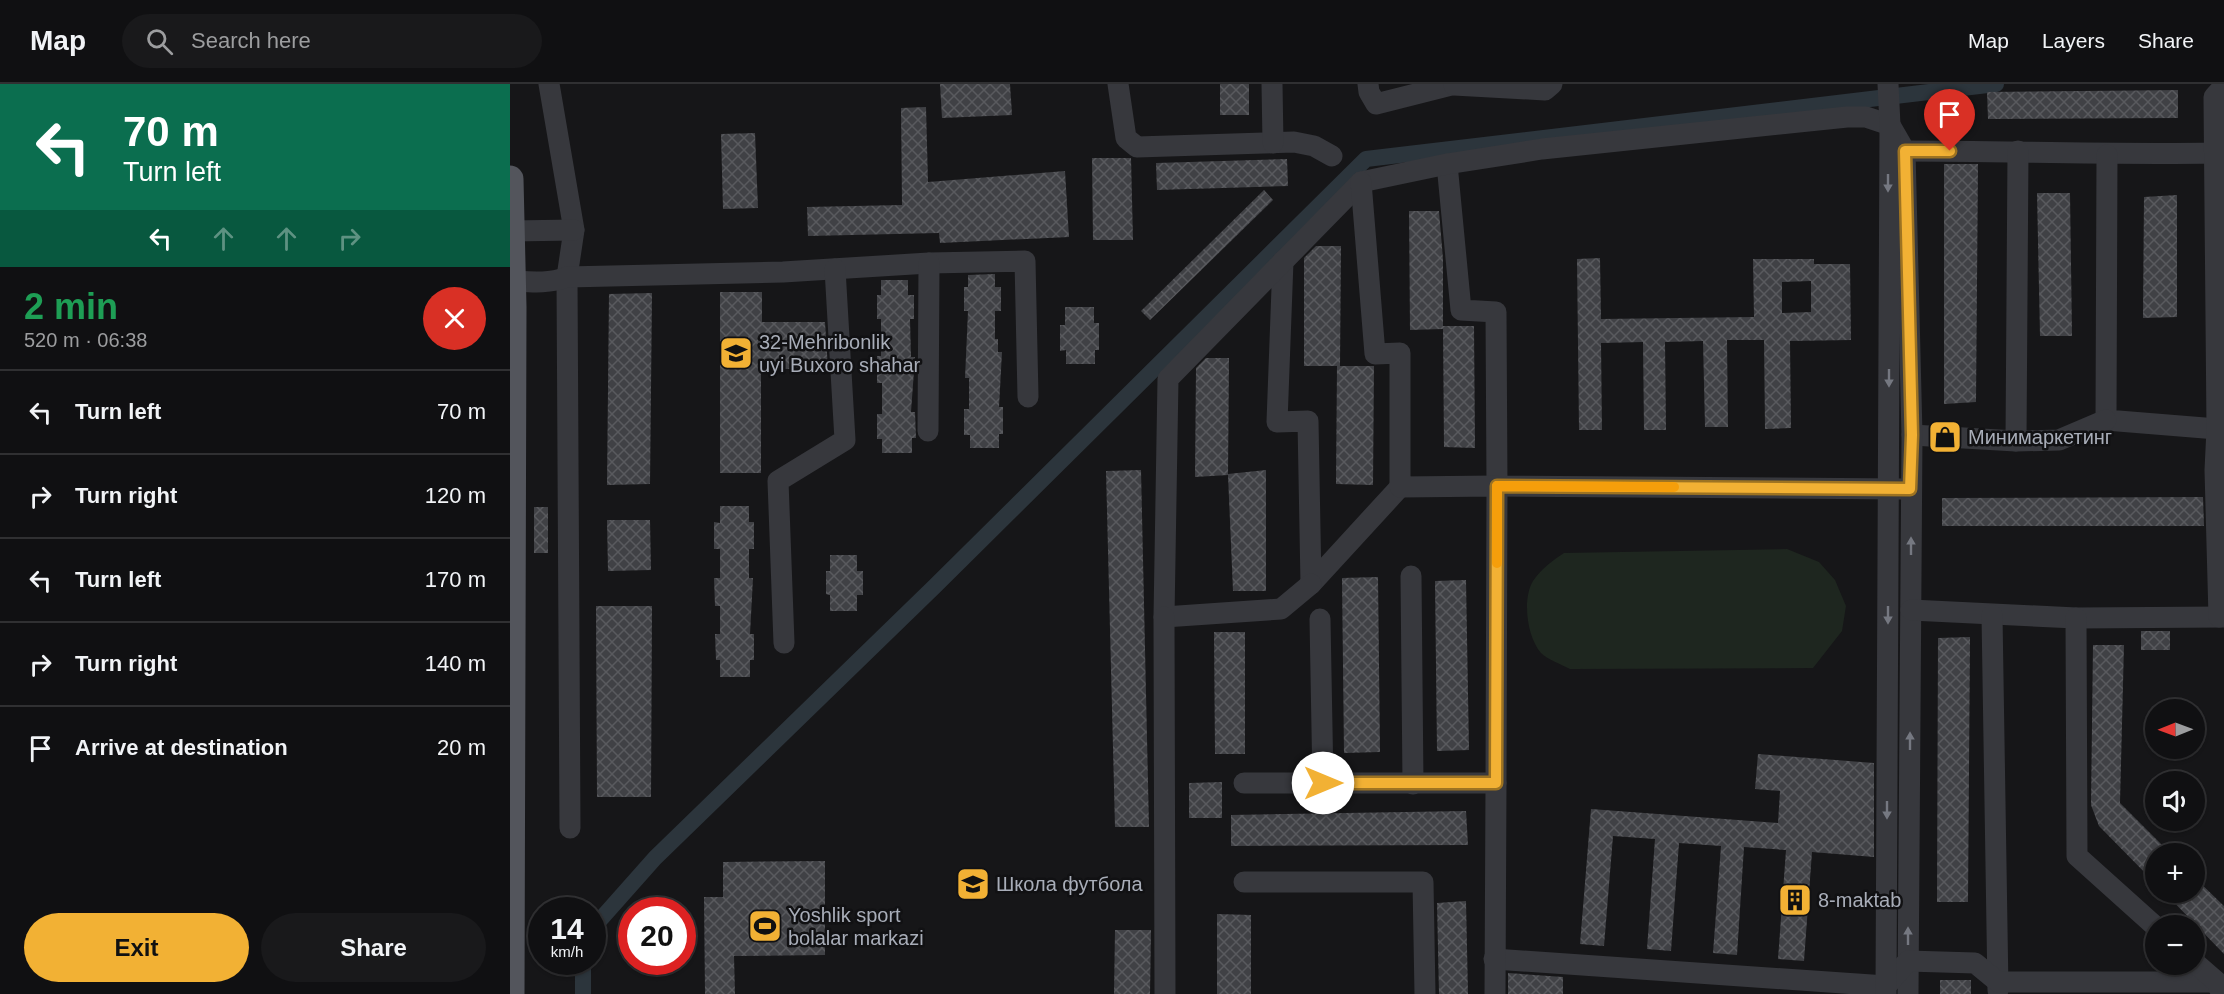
<!DOCTYPE html>
<meta charset="utf-8">
<style>
body{margin:0;font-family:Helvetica,sans-serif;background:#19191b;color:#f1f3f6;height:100vh;display:flex;flex-direction:column;font-size:22px;white-space:nowrap}
*{box-sizing:border-box;margin:0}
p{font-size:20px;color:#9c9d9f}
.icon{flex:none;width:33px;height:33px;fill:none;stroke:currentColor;stroke-width:2;stroke-linecap:round;stroke-linejoin:round}
.map{position:relative;flex:1;overflow:hidden}
.side{display:flex;flex-direction:column;background:#101012;width:510px}
.side>*{flex:none}
.top-card{background:#0b6e4f;color:#fff;overflow:hidden}
.needle{width:39px;rotate:269deg}
.buttons{position:absolute;left:1635px;top:615px;display:grid;gap:12px}
.buttons a{display:grid;place-items:center;width:60px;height:60px;border-radius:50%;background:#101012;box-shadow:0 2px 4px #0004,0 0 0 2px #303032;font-size:30px}
.speed{position:absolute;left:18px;top:813px;display:flex;gap:12px;font-size:30px;font-weight:700;text-align:center}
.speed>*{display:grid;place-content:center;width:78px;height:78px;border-radius:50%;background:#101012;box-shadow:0 2px 4px #0004,0 0 0 2px #303032;line-height:1}
.speed small{font-size:15px;font-weight:400}
.speed .limit{border:9px solid #d22;background:#fff;color:#111}
.pin{position:absolute;display:grid;place-items:center;width:51px;height:51px;color:#fff;margin:-62px -26px;border-radius:50% 50% 50% 0;rotate:-45deg;box-shadow:0 0 6px #0007}
.pin .icon{rotate:45deg}
.me{position:absolute;width:66px;margin:-33px;rotate:90deg;stroke-linejoin:round;filter:drop-shadow(0 0 4px #0008)}
.turn{display:flex;align-items:center;gap:21px;height:126px;padding:0 24px;font-size:27px}
.turn .icon{width:78px;height:78px;stroke-width:2.5}
.turn b{display:block;font-size:42px;line-height:51px}
.lanes{display:flex;align-items:center;height:57px;padding:0 24px;background:#0003;justify-content:center;gap:30px;direction:ltr}
.lanes .off{opacity:.35}
.round{display:grid;place-items:center;flex:none;width:63px;height:63px;border-radius:32px;background:#19191b}
.summary{display:flex;align-items:center;justify-content:space-between;height:102px;padding:0 24px}
h1{font-size:36px;font-weight:700;line-height:45px;color:#1e9e55}
.primary-button{display:flex;gap:12px;margin-top:auto;padding:12px 24px}
.primary-button a{flex:1;height:69px;border-radius:36px;background:#f2b134;color:#111;font-size:24px;font-weight:700;line-height:69px;text-align:center}
.primary-button a+a{background:#19191b;color:#f1f3f6}
ul{padding:0;list-style:none}
li{display:flex;align-items:center;gap:18px;height:84px;padding:0 24px;border-top:2px solid #303032}
li div{flex:1}
li b{display:block;font-size:22px}
li em{font-style:normal}
header{display:flex;align-items:center;gap:36px;box-sizing:border-box;height:84px;padding:0 30px;background:#101012;border-bottom:2px solid #303032}
header strong{font-size:28px}
nav{display:flex;gap:33px;margin-inline-start:auto;font-size:21px}
.search{width:420px;height:54px;background:#19191b;display:flex;align-items:center;gap:15px;box-sizing:border-box;padding:0 21px;border-radius:33px;color:#9c9d9f;font-size:22px}
main{display:flex;flex:1;min-height:0}
.map>svg:first-child{display:block}
.pitch{fill:#1e261f}
.lines{fill:none;stroke-linecap:round;stroke-linejoin:round}
.canal{stroke:#2c353c;stroke-width:16}
.building{fill:url(#building-cross-hatch);fill-rule:evenodd}
.minor{stroke:#37383d;stroke-width:21}
.major{stroke:#53555c;stroke-width:27}
.oneway{fill:#757881}
.route-casing{stroke:#9d7322;stroke-width:15}
.route{stroke:#f2b134;stroke-width:10}
.slow{stroke:#f59e0b;stroke-width:10}
.labels{text-anchor:middle;stroke-width:5;stroke-linejoin:round;paint-order:stroke}
.poi-label{font-size:20px;fill:#a8adb8;stroke:#111113;text-anchor:start}
</style>
<header>
<strong>Map</strong>
<div class="search"><svg class="icon" aria-label="search" viewBox="0 0 24 24"><circle cx="10" cy="10" r="6"/><path d="M15 15l6 6"/></svg>Search here</div>
<nav><a>Map</a><a>Layers</a><a>Share</a></nav>
</header>
<main>
<section class="side">
<div class="top-card">
<div class="turn"><svg class="icon" aria-label="left" viewBox="0 0 24 24"><path d="M17 20v-9H6M10 6l-5 5 5 5"/></svg><div><b>70 m</b>Turn left</div></div>
<div class="lanes"><svg class="icon" aria-label="left" viewBox="0 0 24 24"><path d="M17 20v-9H6M10 6l-5 5 5 5"/></svg><svg class="icon off" aria-label="ahead" viewBox="0 0 24 24"><path d="M12 20V5M6 11l6-6 6 6"/></svg><svg class="icon off" aria-label="ahead" viewBox="0 0 24 24"><path d="M12 20V5M6 11l6-6 6 6"/></svg><svg class="icon off" aria-label="right" viewBox="0 0 24 24"><path d="M7 20v-9h11M14 6l5 5-5 5"/></svg></div>
</div>
<div class="summary"><div><h1>2 min</h1><p>520 m · 06:38</p></div><a class="round" style="background:#d93025;color:#fff"><svg class="icon" aria-label="close" viewBox="0 0 24 24"><path d="M6 6l12 12M18 6L6 18"/></svg></a></div>
<ul>
<li><svg class="icon" aria-label="left" viewBox="0 0 24 24"><path d="M17 20v-9H6M10 6l-5 5 5 5"/></svg><div><b>Turn left</b></div><em>70 m</em></li>
<li><svg class="icon" aria-label="right" viewBox="0 0 24 24"><path d="M7 20v-9h11M14 6l5 5-5 5"/></svg><div><b>Turn right</b></div><em>120 m</em></li>
<li><svg class="icon" aria-label="left" viewBox="0 0 24 24"><path d="M17 20v-9H6M10 6l-5 5 5 5"/></svg><div><b>Turn left</b></div><em>170 m</em></li>
<li><svg class="icon" aria-label="right" viewBox="0 0 24 24"><path d="M7 20v-9h11M14 6l5 5-5 5"/></svg><div><b>Turn right</b></div><em>140 m</em></li>
<li><svg class="icon" aria-label="arrive" viewBox="0 0 24 24"><path d="M6 21V4h12l-3 4 3 4H6"/></svg><div><b>Arrive at destination</b></div><em>20 m</em></li>
</ul>
<div class="primary-button"><a>Exit</a><a>Share</a></div>
</section>
<div class="map">
<svg width="1714" height="910" viewBox="0 0 1714 910">
<defs>
<pattern id="building-cross-hatch" width="8" height="8" patternUnits="userSpaceOnUse" patternTransform="scale(1.5)"><rect width="8" height="8" fill="#404145"/><path d="M0 0l8 8M0 8l8-8" fill="none" stroke="#595a5e"/></pattern>
</defs>
<rect width="100%" height="100%" fill="#161618"/>
<path class="pitch" d="M 1277,465 L 1309,478 L 1325,496 L 1336,522 L 1332,547 L 1303,584 L 1060,585 C 1051,580 1038,576 1031,569 C 1017,553 1012,515 1023,497 C 1031,485 1042,477 1054,469 Z"/>
<g class="lines">
<g class="canal">
<path d="M 82,845 L 145,774 L 425,502 L 856,75 L 1486,0"/>
<path d="M 29,862 L 32,862"/>
<path d="M 73,878 L 73,910"/>
</g>
</g>
<g class="building">
<path d="M 430,0 L 500,0 L 502,31 L 432,34 Z"/>
<rect x="710" y="0" width="29" height="31"/>
<path d="M 1668,6 L 1668,34 L 1478,35 L 1477,8 Z"/>
<path d="M 416,23 L 418,98 L 555,87 L 559,153 L 430,159 L 429,149 L 298,152 L 297,123 L 392,121 L 391,24 Z"/>
<path d="M 245,49 L 248,124 L 213,125 L 211,50 Z"/>
<path d="M 582,74 L 621,74 L 623,156 L 583,156 Z"/>
<path d="M 777,75 L 778,102 L 647,106 L 646,79 Z"/>
<path d="M 1434,80 L 1468,80 L 1466,318 L 1434,320 Z"/>
<path d="M 754,106 L 763,116 L 640,236 L 631,227 Z"/>
<path d="M 1527,109 L 1560,109 L 1562,252 L 1530,252 Z"/>
<path d="M 1667,111 L 1667,233 L 1633,234 L 1634,113 Z"/>
<path d="M 899,127 L 929,127 L 933,175 L 933,245 L 900,246 Z"/>
<path d="M 806,162 L 831,162 L 830,282 L 794,282 L 794,174 Z"/>
<path d="M 1090,174 L 1091,235 L 1244,233 L 1243,175 L 1304,175 L 1304,180 L 1340,180 L 1341,256 L 1280,257 L 1281,344 L 1255,345 L 1254,256 L 1217,256 L 1218,343 L 1195,343 L 1193,257 L 1155,258 L 1156,346 L 1134,346 L 1133,258 L 1091,259 L 1092,346 L 1069,346 L 1067,175 ZM 1301,197 L 1301,228 L 1272,229 L 1272,198 Z"/>
<path d="M 485,190 L 485,203 L 491,203 L 491,227 L 485,227 L 485,255 L 488,255 L 488,268 L 492,268 L 489,323 L 493,323 L 493,350 L 489,350 L 489,364 L 460,364 L 460,351 L 454,351 L 454,325 L 459,325 L 459,294 L 455,294 L 458,227 L 454,227 L 454,203 L 458,203 L 458,191 Z"/>
<path d="M 371,196 L 398,196 L 398,211 L 404,211 L 404,235 L 400,235 L 401,273 L 405,273 L 401,328 L 405,328 L 406,354 L 402,354 L 402,369 L 372,369 L 372,355 L 367,355 L 367,330 L 372,330 L 372,299 L 367,299 L 367,272 L 371,272 L 371,235 L 367,235 L 367,211 L 371,211 Z"/>
<path d="M 210,208 L 252,208 L 252,238 L 315,238 L 318,285 L 251,285 L 251,389 L 210,389 Z"/>
<path d="M 142,209 L 140,400 L 97,401 L 99,210 Z"/>
<path d="M 555,223 L 584,223 L 584,239 L 589,239 L 589,266 L 585,266 L 585,280 L 556,280 L 556,266 L 550,267 L 550,241 L 555,241 Z"/>
<path d="M 933,242 L 964,242 L 965,364 L 934,363 Z"/>
<path d="M 696,274 L 719,274 L 718,390 L 756,386 L 756,507 L 723,507 L 718,391 L 685,393 L 686,284 Z"/>
<path d="M 827,282 L 864,282 L 863,401 L 826,400 Z"/>
<path d="M 631,386 L 639,743 L 605,743 L 596,387 Z"/>
<path d="M 1693,413 L 1694,442 L 1432,442 L 1432,414 Z"/>
<path d="M 210,422 L 239,422 L 239,438 L 244,438 L 244,465 L 239,465 L 239,494 L 243,494 L 240,550 L 244,550 L 244,576 L 240,576 L 240,593 L 210,593 L 210,576 L 206,576 L 205,550 L 210,550 L 210,522 L 205,522 L 204,494 L 210,494 L 210,465 L 204,465 L 204,438 L 210,439 Z"/>
<rect x="24" y="423" width="14" height="46"/>
<path d="M 97,436 L 140,436 L 141,486 L 98,487 Z"/>
<path d="M 320,471 L 347,471 L 347,487 L 353,487 L 353,511 L 347,511 L 347,527 L 320,527 L 320,511 L 316,510 L 316,487 L 320,487 Z"/>
<path d="M 868,493 L 870,668 L 834,669 L 832,494 Z"/>
<path d="M 956,496 L 959,666 L 927,667 L 925,497 Z"/>
<path d="M 86,522 L 142,522 L 141,713 L 87,713 Z"/>
<rect x="1631" y="547" width="29" height="19"/>
<path d="M 704,548 L 735,548 L 735,670 L 705,670 Z"/>
<path d="M 1460,553 L 1458,818 L 1427,818 L 1428,554 Z"/>
<path d="M 1583,561 L 1614,561 L 1610,719 L 1661,770 L 1646,770 L 1646,800 L 1589,742 L 1581,721 Z"/>
<path d="M 1248,670 L 1364,679 L 1364,773 L 1302,768 L 1294,877 L 1268,875 L 1276,766 L 1234,763 L 1227,871 L 1203,869 L 1211,762 L 1169,759 L 1161,867 L 1137,865 L 1145,755 L 1103,752 L 1094,862 L 1070,860 L 1081,725 L 1268,739 L 1270,707 L 1245,705 Z"/>
<path d="M 712,698 L 712,734 L 679,734 L 679,699 Z"/>
<path d="M 956,727 L 958,761 L 721,762 L 721,731 Z"/>
<path d="M 315,777 L 315,871 L 224,872 L 225,910 L 195,910 L 194,813 L 213,813 L 213,778 Z"/>
<path d="M 1684,793 L 1714,822 L 1714,870 L 1654,808 L 1684,808 Z"/>
<path d="M 956,817 L 958,910 L 929,910 L 927,819 Z"/>
<path d="M 707,830 L 741,831 L 741,910 L 707,910 Z"/>
<path d="M 605,846 L 641,846 L 640,910 L 604,910 Z"/>
<path d="M 998,889 L 1053,893 L 1053,910 L 998,910 Z"/>
<rect x="1430" y="896" width="31" height="14"/>
</g>
<g class="lines">
<g class="minor">
<path d="M 39,0 L 64,146 L 57,193 L 60,744"/>
<path d="M 608,0 L 616,54 L 627,63 L 784,58 L 804,62 L 822,72"/>
<path d="M 762,0 L 763,59"/>
<path d="M 858,0 L 859,8 L 866,20 L 945,0"/>
<path d="M 944,1 L 1035,6 L 1042,0"/>
<path d="M 1395,67 C 1498,67 1601,71 1705,69"/>
<path d="M 1597,71 L 1596,336 L 1707,345"/>
<path d="M 937,80 L 951,226 L 986,228 L 987,402 L 1392,405"/>
<path d="M 2,147 L 64,146"/>
<path d="M 773,177 L 767,338 L 798,337 L 801,500 L 890,403"/>
<path d="M 2,197 C 21,198 38,200 57,193 L 273,188 L 419,179 L 515,177 L 518,313"/>
<path d="M 418,347 L 419,179"/>
<path d="M 1402,351 L 1506,357 L 1508,67"/>
<path d="M 1506,357 L 1549,356 L 1596,336"/>
<path d="M 901,492 L 903,700"/>
<path d="M 801,500 L 771,525 L 654,533 L 658,295 L 851,98 L 937,80 L 1032,65 L 1337,33 L 1356,33 L 1380,41 L 1395,67 L 1402,351 L 1398,910"/>
<path d="M 1401,526 L 1566,534 L 1714,533"/>
<path d="M 1482,531 L 1488,906"/>
<path d="M 654,533 L 655,910"/>
<path d="M 1709,533 L 1705,386 L 1707,345 L 1704,13 L 1714,2"/>
<path d="M 1566,534 L 1567,772 L 1646,843"/>
<path d="M 810,535 L 813,699"/>
<path d="M 274,559 L 268,397 L 335,356 L 325,185"/>
<path d="M 734,699 L 986,699 L 987,402 L 890,403 L 890,269 L 865,270 L 851,98"/>
<path d="M 734,798 L 913,798 L 915,910"/>
<path d="M 984,875 L 1376,902 L 1398,877 L 1465,879 L 1488,898 L 1707,898"/>
<path d="M 1684,878 L 1707,898 L 1709,904"/>
<path d="M 985,910 L 986,699"/>
<path d="M 1376,910 L 1380,41 L 1378,0"/>
</g>
<path class="major" d="M 0,95 L 3,223 L 1,910"/>
</g>
<defs><path id="oneway-solid" d="M-6-.8H1V-3.2L6.5 0L1 3.2V.8H-6Z" transform="scale(1.5)"/></defs>
<g class="oneway">
<use href="#oneway-solid" transform="translate(1378 99) rotate(90)"/>
<use href="#oneway-solid" transform="translate(1379 294) rotate(90)"/>
<use href="#oneway-solid" transform="translate(1401 462) rotate(-90)"/>
<use href="#oneway-solid" transform="translate(1378 531) rotate(90)"/>
<use href="#oneway-solid" transform="translate(1400 657) rotate(-90)"/>
<use href="#oneway-solid" transform="translate(1377 726) rotate(90)"/>
<use href="#oneway-solid" transform="translate(1398 852) rotate(-90)"/>
</g>
<g class="lines">
<g class="route-casing">
<path id="route" d="M 813,699 L 986,699 L 987,402 L 1400,405 L 1402,351 L 1395,67 L 1440,67"/>
</g>
<use href="#route" class="route"/>
<path class="slow" d="M 987,479 L 987,402 L 1164,403"/>
</g>
<defs>
<g id="school-square" transform="scale(1.725)"><rect x="-9" y="-9" width="18" height="18" rx="4" fill="#f2b134" stroke="#111113"/><path d="M0-5L7-2L0 1L-7-2ZM-4 1L0 2.5L4 1V4Q0 6-4 4Z" fill="#111"/></g>
<g id="shop-square" transform="scale(1.725)"><rect x="-9" y="-9" width="18" height="18" rx="4" fill="#f2b134" stroke="#111113"/><path d="M-5-2.5h2.3a2.7 3.5 0 0 1 5.4 0H5L5.5 6h-11ZM-1.5-2.5h3a1.5 2.3 0 0 0-3 0Z" fill="#111"/></g>
<g id="building-square" transform="scale(1.725)"><rect x="-9" y="-9" width="18" height="18" rx="4" fill="#f2b134" stroke="#111113"/><path d="M-4-6H4V6H1V3H-1V6H-4ZM-2.5-4.3h1.7v1.8h-1.7ZM.8-4.3h1.7v1.8H.8ZM-2.5-1h1.7V.8h-1.7ZM.8-1h1.7V.8H.8Z" fill="#111"/></g>
<g id="stadium-square" transform="scale(1.725)"><rect x="-9" y="-9" width="18" height="18" rx="4" fill="#f2b134" stroke="#111113"/><path d="M0-5a6.5 5 0 1 0 0 10a6.5 5 0 1 0 0-10ZM-3.5-1.8h7v3.6h-7Z" fill="#111"/></g>
</defs>
<g fill-rule="evenodd">
<use href="#school-square" x="226" y="269"/>
<use href="#shop-square" x="1435" y="353"/>
<use href="#school-square" x="463" y="800"/>
<use href="#building-square" x="1285" y="816"/>
<use href="#stadium-square" x="255" y="842"/>
</g>
<g class="labels">
<g class="poi-label">
<text x="249" y="265">32-Mehribonlik<tspan x="249" dy="23">uyi Buxoro shahar</tspan></text>
<text x="1458" y="360">Минимаркетинг</text>
<text x="486" y="807">Школа футбола</text>
<text x="1308" y="823">8-maktab</text>
<text x="278" y="838">Yoshlik sport<tspan x="278" dy="23">bolalar markazi</tspan></text>
</g>
</g>
</svg>
<div class="buttons">
<a><svg class="needle" viewBox="-14 -14 28 28"><path d="M0-13l5 13h-10z" fill="#e53935"/><path d="M0 13l5-13h-10z" fill="#9c9d9f"/></svg></a>
<a><svg class="icon" aria-label="sound" viewBox="0 0 24 24"><path d="M4 9h4l5-4v14l-5-4H4zM17 9q2 3 0 6"/></svg></a>
<a>+</a>
<a>−</a>
</div>
<div class="speed"><div>14<small>km/h</small></div><div class="limit">20</div></div>
<div class="pin" style="left:1440px;top:67px;background:#d93025"><svg class="icon" aria-label="arrive" viewBox="0 0 24 24"><path d="M6 21V4h12l-3 4 3 4H6"/></svg></div>
<svg class="me" style="left:813px;top:699px" viewBox="-20 -20 40 40"><circle r="19" fill="#fff"/><path d="M0-13L10 11 0 6-10 11z" fill="#f2b134"/></svg>
</div>
</main>
